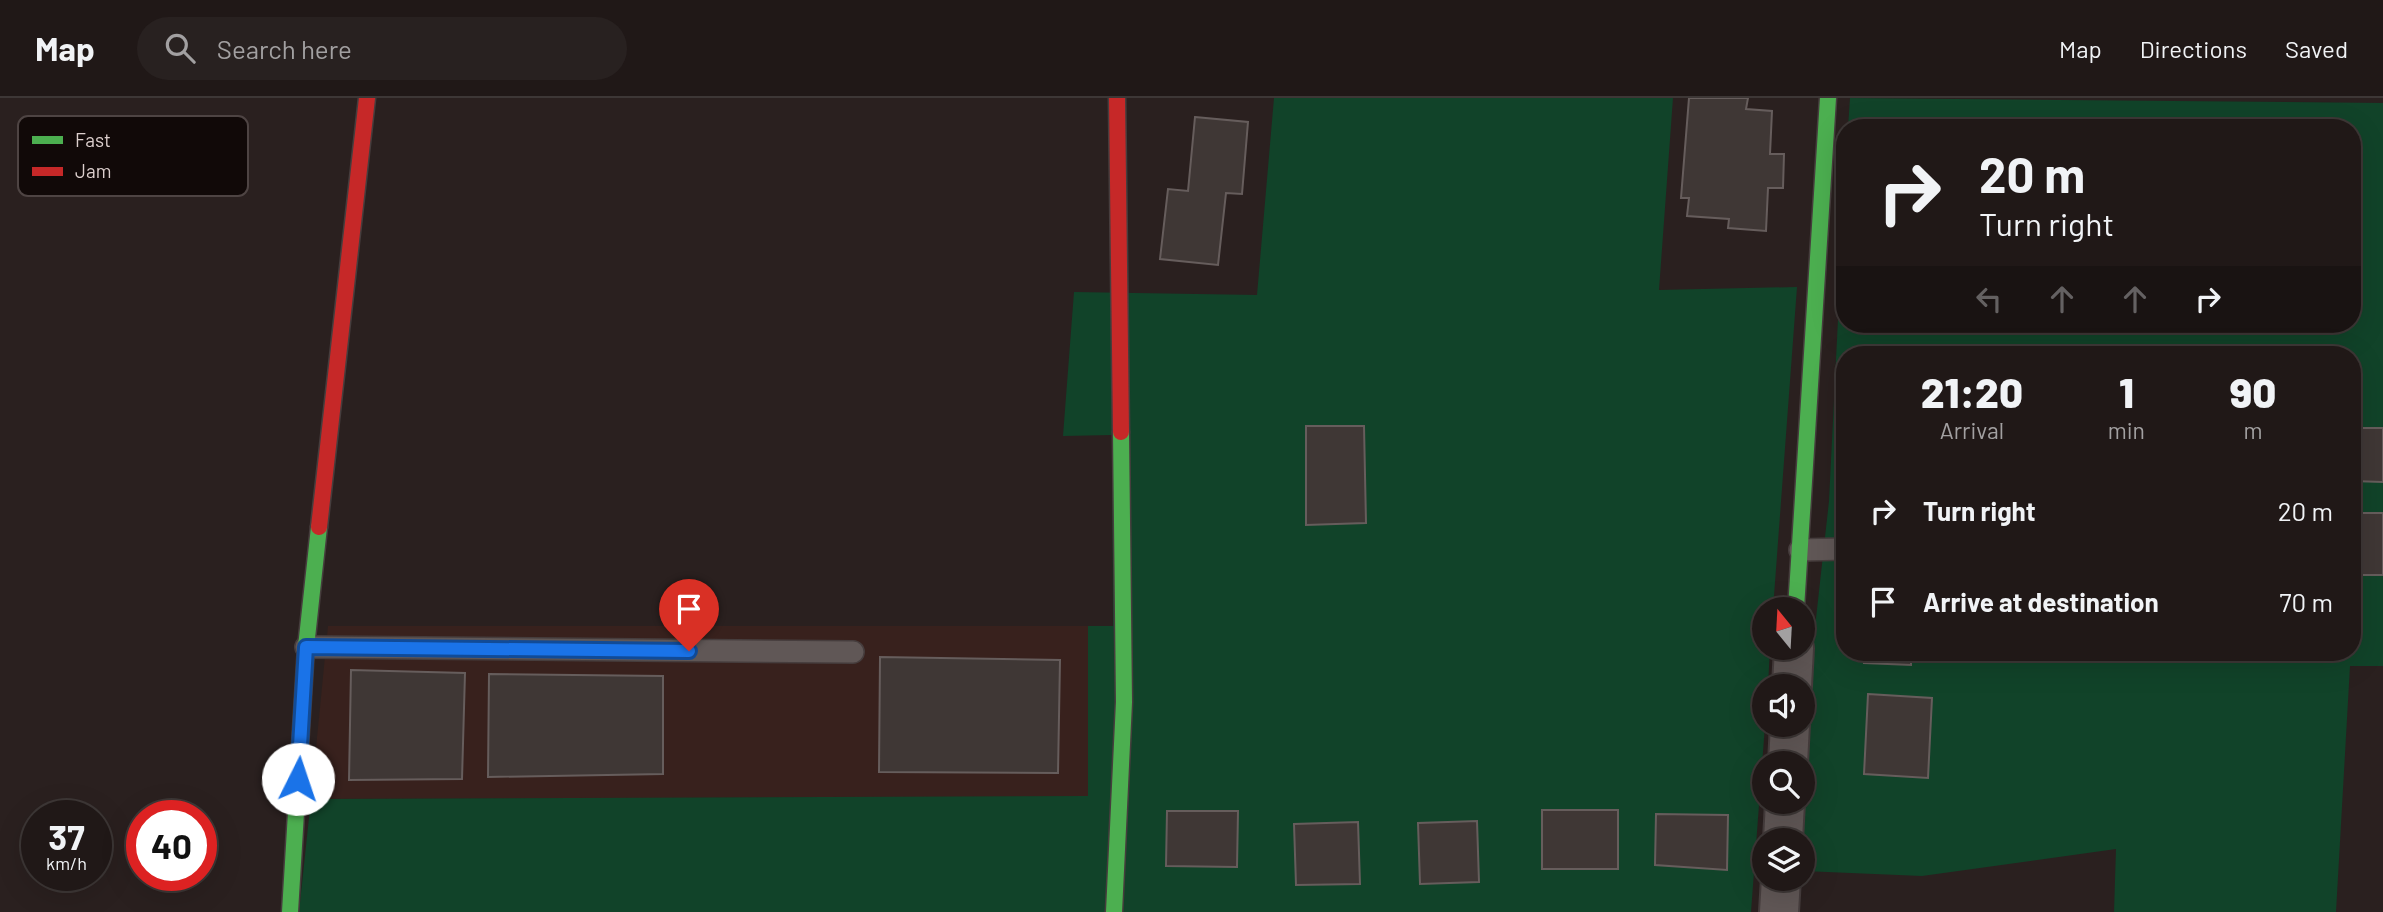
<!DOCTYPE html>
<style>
body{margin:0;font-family:Barlow,sans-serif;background:#282120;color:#f1f3f6;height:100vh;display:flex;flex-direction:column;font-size:26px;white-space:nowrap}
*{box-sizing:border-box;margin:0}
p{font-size:23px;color:#a2a0a1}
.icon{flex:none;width:38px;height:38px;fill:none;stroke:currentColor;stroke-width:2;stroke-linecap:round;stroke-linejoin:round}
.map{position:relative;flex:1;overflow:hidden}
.side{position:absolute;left:1836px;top:248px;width:525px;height:315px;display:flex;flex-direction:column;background:#201817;border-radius:28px;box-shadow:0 7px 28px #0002,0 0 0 2px #3d3736}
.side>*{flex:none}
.hud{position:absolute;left:1836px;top:21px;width:525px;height:214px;border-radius:28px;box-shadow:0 7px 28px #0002,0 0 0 2px #3d3736;background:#201817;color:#f1f3f6;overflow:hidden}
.needle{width:46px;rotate:342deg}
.buttons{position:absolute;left:1752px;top:499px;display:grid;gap:14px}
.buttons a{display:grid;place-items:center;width:63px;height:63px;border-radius:50%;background:#201817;box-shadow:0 7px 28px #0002,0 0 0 2px #3d3736;font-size:35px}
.speed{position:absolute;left:21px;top:702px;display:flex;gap:14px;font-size:35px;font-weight:700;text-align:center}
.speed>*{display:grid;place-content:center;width:91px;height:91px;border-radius:50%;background:#201817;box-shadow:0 7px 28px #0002,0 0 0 2px #3d3736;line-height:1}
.speed small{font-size:18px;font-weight:400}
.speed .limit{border:10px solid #d22;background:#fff;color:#111}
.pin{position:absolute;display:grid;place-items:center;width:60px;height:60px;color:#fff;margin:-72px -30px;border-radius:50% 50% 50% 0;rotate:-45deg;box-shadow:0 0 7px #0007}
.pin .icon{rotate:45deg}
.me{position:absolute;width:77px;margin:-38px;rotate:4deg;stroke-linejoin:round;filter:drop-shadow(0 0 5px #0008)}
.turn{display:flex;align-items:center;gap:24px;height:147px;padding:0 28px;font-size:32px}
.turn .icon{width:91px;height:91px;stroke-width:2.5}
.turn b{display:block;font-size:49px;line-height:60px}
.lanes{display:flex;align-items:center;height:66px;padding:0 28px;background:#0003;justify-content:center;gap:35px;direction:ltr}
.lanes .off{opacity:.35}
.eta{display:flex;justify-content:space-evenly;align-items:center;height:119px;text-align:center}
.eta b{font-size:42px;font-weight:800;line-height:49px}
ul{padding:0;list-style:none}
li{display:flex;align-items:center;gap:21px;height:91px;padding:0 28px}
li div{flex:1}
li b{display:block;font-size:26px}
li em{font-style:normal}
header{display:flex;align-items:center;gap:42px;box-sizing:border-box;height:98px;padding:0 35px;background:#201817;border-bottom:2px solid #3d3736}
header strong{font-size:33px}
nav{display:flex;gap:38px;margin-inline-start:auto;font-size:24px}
.search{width:490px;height:63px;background:#282120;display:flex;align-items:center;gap:18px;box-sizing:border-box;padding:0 24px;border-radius:38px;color:#a2a0a1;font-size:26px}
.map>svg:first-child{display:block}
.built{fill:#38211d}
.green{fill:#114329;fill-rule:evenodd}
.building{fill:#3f3735;stroke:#665d5c;stroke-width:2}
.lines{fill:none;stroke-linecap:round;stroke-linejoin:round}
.lane-casing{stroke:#463d3d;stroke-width:24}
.street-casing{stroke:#463d3d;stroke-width:42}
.fast-casing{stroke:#463d3d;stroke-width:19}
.jam-casing{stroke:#463d3d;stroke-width:19}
.lane{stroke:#605756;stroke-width:21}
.street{stroke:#605756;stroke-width:38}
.fast{stroke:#4caf50;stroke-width:16}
.jam{stroke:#c62828;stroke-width:16}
.route-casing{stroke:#114b97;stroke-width:18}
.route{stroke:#1a73e8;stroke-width:12}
.key{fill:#110908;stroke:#4e4443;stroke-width:2}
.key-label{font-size:19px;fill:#dccfcd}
</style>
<header>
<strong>Map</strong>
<div class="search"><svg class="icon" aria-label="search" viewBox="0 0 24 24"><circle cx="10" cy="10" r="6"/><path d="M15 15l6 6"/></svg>Search here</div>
<nav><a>Map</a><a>Directions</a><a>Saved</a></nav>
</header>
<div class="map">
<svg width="2383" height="814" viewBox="0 0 2383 814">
<rect width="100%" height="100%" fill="#2a201f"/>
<path class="built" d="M 328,528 L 1088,528 L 1088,699 L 311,701 Z"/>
<g class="green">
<path d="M 1274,0 L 1673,0 L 1659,192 L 1797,189 L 1773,511 L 1764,511 L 1764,550 L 1770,550 L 1768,588 L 1764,588 L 1765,627 L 1751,814 L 299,814 L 311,701 L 1088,698 L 1088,528 L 1113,528 L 1112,337 L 1063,338 L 1074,194 L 1257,197 Z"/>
<path d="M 1850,0 L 2383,5 L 2383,568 L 2350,568 L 2336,814 L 2114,814 L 2116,751 L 1922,778 L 1803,773 L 1802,742 L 1792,742 L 1802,704 L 1802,665 L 1800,665 L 1829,403 L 1844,100 L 1844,226 L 2352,226 L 2352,30 L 1848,30 ZM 1844,257 L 2352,257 L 2352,555 L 1844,555 Z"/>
</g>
<g class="building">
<path d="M 1689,0 L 1748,0 L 1746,11 L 1772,13 L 1770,56 L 1784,56 L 1783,90 L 1768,90 L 1766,133 L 1728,130 L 1729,121 L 1687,118 L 1689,100 L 1681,100 Z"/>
<path d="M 1195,19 L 1248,24 L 1242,96 L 1226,95 L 1218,167 L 1160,161 L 1168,91 L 1188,93 Z"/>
<path d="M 1306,328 L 1364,328 L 1366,425 L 1306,427 Z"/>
<path d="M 2352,330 L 2383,330 L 2383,384 L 2352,383 Z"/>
<rect x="2352" y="415" width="31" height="62"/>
<path d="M 1865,555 L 1911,555 L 1911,567 L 1864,565 Z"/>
<path d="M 880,559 L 1060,562 L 1058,675 L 879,674 Z"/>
<path d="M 351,572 L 465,575 L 462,681 L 349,682 Z"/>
<path d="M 489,576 L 663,578 L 663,676 L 488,679 Z"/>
<path d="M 1868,596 L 1932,600 L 1928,680 L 1864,676 Z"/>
<rect x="1542" y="712" width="76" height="59"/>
<path d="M 1167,713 L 1238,713 L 1237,769 L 1166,768 Z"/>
<path d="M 1656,716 L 1728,717 L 1727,772 L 1655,767 Z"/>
<path d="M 1477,723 L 1479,784 L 1420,786 L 1418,725 Z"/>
<path d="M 1358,724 L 1360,786 L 1296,787 L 1294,726 Z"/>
</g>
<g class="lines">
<g class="lane-casing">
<g id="lane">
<path d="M 1800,452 L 1844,451"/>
<path d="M 306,549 L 853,554"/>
</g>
</g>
<g class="street-casing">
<g id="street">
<path d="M 1792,588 L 1794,550"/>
<path d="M 1788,665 L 1790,626"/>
<path d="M 1783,742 L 1785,704"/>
<path d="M 1779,814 L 1781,780"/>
</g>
</g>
<g class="fast-casing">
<g id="fast">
<path d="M 1796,511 L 1828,0"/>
<path d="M 290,814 L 306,549 L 319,429"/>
<path d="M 1114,814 L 1124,604 L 1121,334"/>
</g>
</g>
<g class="jam-casing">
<g id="jam">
<path d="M 1117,0 L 1121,334"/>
<path d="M 319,429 L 367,0"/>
</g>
</g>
<use href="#lane" class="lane"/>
<use href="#street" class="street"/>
<use href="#fast" class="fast"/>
<use href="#jam" class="jam"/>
</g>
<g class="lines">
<g class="route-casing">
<path id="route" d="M 298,681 L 306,549 L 689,553"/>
</g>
<use href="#route" class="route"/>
</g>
<rect x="18" y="18" width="230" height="80" rx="10" class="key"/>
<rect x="32" y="38" width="31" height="8" fill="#4caf50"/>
<rect x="32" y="69" width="31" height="9" fill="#c62828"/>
<g class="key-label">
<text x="75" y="49">Fast</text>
<text x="75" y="80">Jam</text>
</g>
</svg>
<div class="buttons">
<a><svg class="needle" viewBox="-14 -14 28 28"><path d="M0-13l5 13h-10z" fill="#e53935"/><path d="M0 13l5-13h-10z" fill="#a2a0a1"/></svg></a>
<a><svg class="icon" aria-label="sound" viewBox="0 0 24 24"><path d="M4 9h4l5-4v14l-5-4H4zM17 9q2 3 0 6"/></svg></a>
<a><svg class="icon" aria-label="search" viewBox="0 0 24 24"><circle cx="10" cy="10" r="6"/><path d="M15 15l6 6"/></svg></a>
<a><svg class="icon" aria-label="layers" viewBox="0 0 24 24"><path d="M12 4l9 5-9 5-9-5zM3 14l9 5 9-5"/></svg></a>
</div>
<div class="speed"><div>37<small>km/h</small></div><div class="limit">40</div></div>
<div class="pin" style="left:689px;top:553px;background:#d93025"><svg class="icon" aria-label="arrive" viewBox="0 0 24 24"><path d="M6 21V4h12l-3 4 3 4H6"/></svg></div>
<svg class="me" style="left:298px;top:681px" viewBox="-20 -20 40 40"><circle r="19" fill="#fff"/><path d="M0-13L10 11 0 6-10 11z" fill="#1a73e8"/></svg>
<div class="hud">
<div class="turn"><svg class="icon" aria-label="right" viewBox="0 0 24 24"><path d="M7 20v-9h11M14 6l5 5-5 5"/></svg><div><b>20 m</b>Turn right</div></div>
<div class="lanes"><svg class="icon off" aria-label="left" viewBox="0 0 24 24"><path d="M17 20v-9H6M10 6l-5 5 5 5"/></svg><svg class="icon off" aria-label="ahead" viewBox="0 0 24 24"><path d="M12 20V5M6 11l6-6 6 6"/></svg><svg class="icon off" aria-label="ahead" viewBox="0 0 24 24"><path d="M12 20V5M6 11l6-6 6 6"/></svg><svg class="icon" aria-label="right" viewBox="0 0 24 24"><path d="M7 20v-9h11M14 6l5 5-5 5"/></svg></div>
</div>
<section class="side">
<div class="eta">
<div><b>21:20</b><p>Arrival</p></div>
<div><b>1</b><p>min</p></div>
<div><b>90</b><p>m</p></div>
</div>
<ul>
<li><svg class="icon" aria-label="right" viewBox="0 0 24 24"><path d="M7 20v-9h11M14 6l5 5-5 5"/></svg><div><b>Turn right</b></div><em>20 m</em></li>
<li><svg class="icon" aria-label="arrive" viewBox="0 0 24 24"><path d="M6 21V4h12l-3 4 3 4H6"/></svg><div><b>Arrive at destination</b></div><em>70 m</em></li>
</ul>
</section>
</div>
